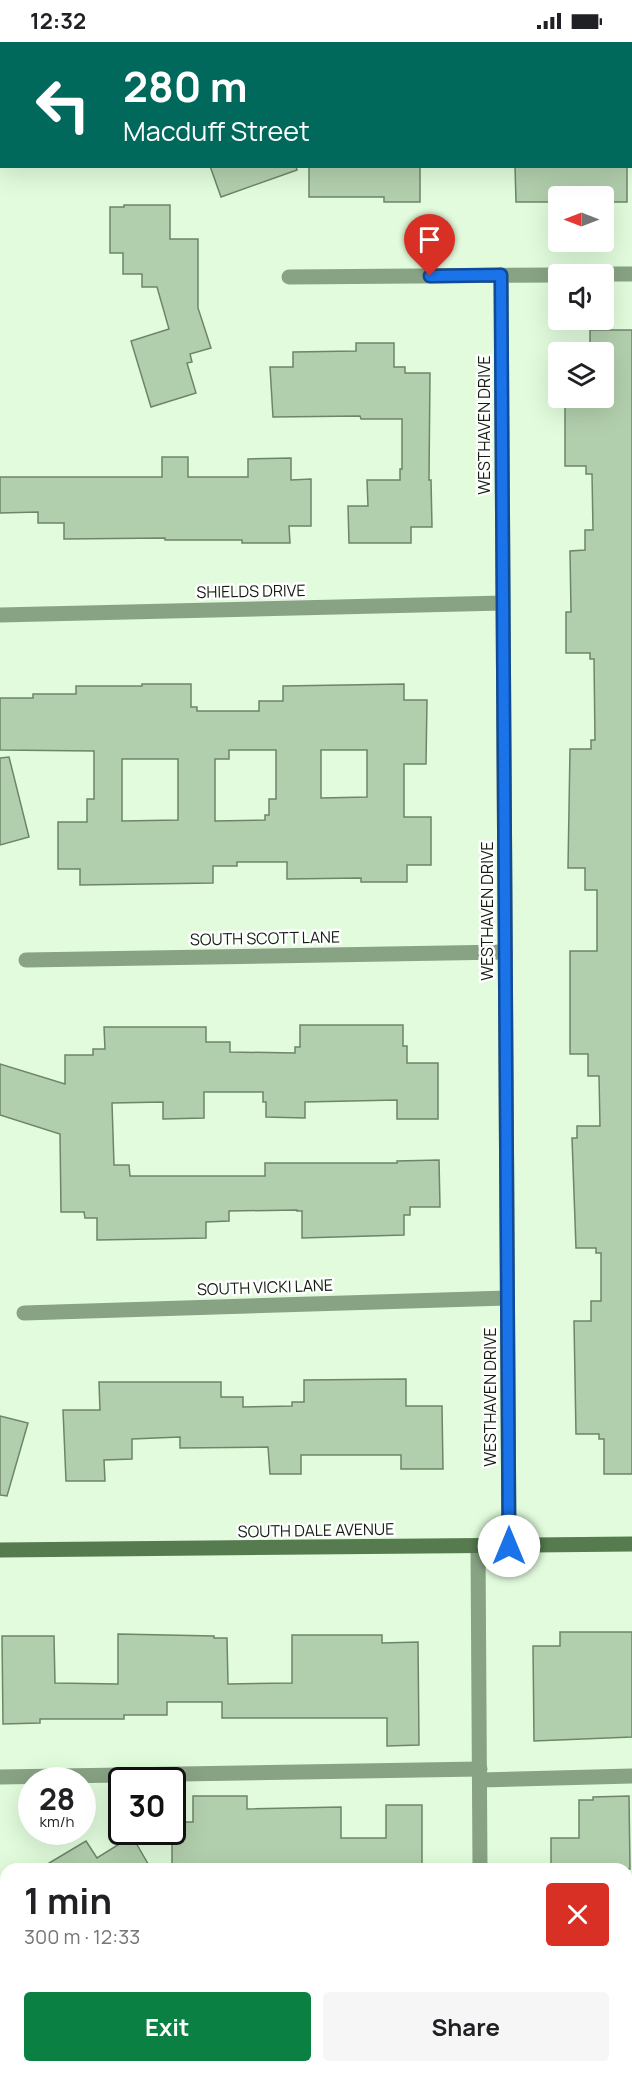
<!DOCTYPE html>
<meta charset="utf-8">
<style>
body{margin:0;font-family:Manrope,sans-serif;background:#f6f6f6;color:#202124;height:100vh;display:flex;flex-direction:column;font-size:22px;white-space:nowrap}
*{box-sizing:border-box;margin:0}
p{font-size:20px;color:#757577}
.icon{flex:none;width:33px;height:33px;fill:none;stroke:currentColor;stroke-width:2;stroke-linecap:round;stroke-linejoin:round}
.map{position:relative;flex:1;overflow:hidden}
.drawer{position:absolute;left:0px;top:1821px;width:633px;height:210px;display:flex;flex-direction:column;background:#fff;border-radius:18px 18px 0 0;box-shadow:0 6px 24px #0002}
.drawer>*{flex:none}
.hud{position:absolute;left:0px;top:0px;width:633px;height:126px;box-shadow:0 6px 24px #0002;background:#00695c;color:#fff;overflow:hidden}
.needle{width:39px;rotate:270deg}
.buttons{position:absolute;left:548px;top:144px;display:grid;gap:12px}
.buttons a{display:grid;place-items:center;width:66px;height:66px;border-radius:6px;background:#fff;box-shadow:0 6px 24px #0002;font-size:30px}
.speed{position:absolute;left:18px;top:1725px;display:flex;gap:12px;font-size:30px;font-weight:700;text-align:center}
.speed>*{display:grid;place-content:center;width:78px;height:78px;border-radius:50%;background:#fff;box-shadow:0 6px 24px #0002;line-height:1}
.speed small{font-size:15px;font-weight:400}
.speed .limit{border:3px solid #111;border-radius:9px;background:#fff;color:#111}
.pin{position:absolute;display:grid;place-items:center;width:51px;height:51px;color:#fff;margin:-62px -26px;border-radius:50% 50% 50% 0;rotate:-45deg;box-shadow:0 0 6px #0007}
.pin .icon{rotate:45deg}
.me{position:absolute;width:66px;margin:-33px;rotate:0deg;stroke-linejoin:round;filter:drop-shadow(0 0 4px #0008)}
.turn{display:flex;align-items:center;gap:21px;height:126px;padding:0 24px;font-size:27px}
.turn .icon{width:78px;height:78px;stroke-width:2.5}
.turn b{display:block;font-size:42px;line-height:51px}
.round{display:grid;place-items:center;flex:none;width:63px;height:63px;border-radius:6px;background:#f6f6f6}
.overview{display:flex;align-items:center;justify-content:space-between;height:102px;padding:0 24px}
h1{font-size:36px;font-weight:700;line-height:45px}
.primary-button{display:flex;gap:12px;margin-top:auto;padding:12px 24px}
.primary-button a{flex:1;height:69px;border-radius:6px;background:#0b8043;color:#fff;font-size:24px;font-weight:700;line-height:69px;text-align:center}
.primary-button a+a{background:#f6f6f6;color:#202124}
.status{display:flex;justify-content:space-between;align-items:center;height:42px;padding:0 30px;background:#fff;direction:ltr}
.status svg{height:16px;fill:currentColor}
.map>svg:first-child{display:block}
.building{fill:#b2cfad;stroke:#6d8569;stroke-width:1.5;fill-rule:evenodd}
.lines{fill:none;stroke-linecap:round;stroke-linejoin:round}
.lane{stroke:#88a284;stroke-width:15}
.street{stroke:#88a284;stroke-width:15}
.secondary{stroke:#557b4f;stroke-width:15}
.route-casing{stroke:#114b97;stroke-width:15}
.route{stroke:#1a73e8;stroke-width:10}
.labels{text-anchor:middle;stroke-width:5;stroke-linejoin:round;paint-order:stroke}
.street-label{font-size:16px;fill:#131d12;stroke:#fff}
</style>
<div class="status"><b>12:32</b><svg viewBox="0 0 49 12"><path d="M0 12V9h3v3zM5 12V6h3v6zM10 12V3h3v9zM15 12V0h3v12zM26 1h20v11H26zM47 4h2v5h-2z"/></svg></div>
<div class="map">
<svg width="632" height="2031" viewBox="0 0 632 2031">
<rect width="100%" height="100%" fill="#e1fbdc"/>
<g class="building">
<path d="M 210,124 L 296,124 L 297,128 L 221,155 Z"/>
<path d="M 309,124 L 420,124 L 420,160 L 384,160 L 384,155 L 309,155 Z"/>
<path d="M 515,124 L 627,124 L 627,160 L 603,160 L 603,154 L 558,154 L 558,160 L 516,160 Z"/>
<path d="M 124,163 L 170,163 L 170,197 L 198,197 L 198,266 L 211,306 L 190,312 L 192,320 L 187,321 L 196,351 L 151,365 L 131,299 L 169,287 L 157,245 L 142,245 L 142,232 L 123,232 L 123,211 L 110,211 L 110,165 L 124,165 Z"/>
<path d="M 590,288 L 632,288 L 632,1432 L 604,1432 L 604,1397 L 599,1397 L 599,1392 L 576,1392 L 574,1279 L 591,1279 L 591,1259 L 601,1259 L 601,1211 L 596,1211 L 596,1206 L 576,1206 L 572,1096 L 577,1096 L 577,1084 L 600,1084 L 599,1034 L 588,1034 L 588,1012 L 570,1012 L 570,909 L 597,909 L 597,848 L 585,848 L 585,826 L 568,826 L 570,707 L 591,707 L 591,698 L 595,698 L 594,617 L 590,617 L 590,611 L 566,611 L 566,570 L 571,570 L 570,509 L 585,508 L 585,488 L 593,488 L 592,432 L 586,432 L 586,424 L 565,424 L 565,356 L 603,356 L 603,310 L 590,310 Z"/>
<path d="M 356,301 L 394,301 L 394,325 L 405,325 L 405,331 L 430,331 L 429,438 L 431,438 L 432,485 L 411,485 L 411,501 L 349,501 L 348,464 L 368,464 L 367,438 L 400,438 L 400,427 L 402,427 L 402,377 L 361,377 L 360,374 L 273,375 L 270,325 L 293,325 L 293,310 L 356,309 Z"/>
<path d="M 162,415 L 188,415 L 188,435 L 248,435 L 248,417 L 291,416 L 291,438 L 311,437 L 311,484 L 289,484 L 290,501 L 242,501 L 242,498 L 165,498 L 165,496 L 64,497 L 64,481 L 38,481 L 38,470 L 0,471 L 0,435 L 162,435 Z"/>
<path d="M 142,642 L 191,642 L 191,665 L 197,665 L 197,669 L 259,669 L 259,659 L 283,659 L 283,644 L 404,642 L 404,658 L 427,658 L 426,722 L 404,722 L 404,775 L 431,775 L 431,823 L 407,823 L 407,840 L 361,840 L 361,836 L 287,837 L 287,820 L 237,820 L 237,824 L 213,824 L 213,841 L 80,843 L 80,827 L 58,827 L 58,780 L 87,780 L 87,757 L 94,757 L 94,709 L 0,708 L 0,656 L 33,656 L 33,652 L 76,652 L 76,644 L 142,644 ZM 229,708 L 276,708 L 276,757 L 269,757 L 269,773 L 265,773 L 265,778 L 215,779 L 215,717 L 229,717 ZM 321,708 L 367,708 L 367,755 L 321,756 ZM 122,717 L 178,717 L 178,778 L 122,779 Z"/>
<path d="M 9,715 L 29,795 L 0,803 L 0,716 Z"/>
<path d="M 300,983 L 403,983 L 403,1004 L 407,1004 L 407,1021 L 438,1021 L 438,1077 L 397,1077 L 397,1058 L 305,1060 L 305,1076 L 266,1075 L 266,1060 L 263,1060 L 263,1050 L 204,1050 L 204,1076 L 163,1077 L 163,1060 L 112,1061 L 114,1123 L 129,1123 L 130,1134 L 265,1134 L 265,1121 L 397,1121 L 397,1119 L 439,1118 L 440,1165 L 410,1165 L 410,1173 L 404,1173 L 404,1193 L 302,1196 L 302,1169 L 297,1169 L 297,1168 L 229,1169 L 229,1179 L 206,1180 L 206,1196 L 97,1198 L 97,1176 L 85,1176 L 84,1170 L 61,1170 L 60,1092 L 0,1073 L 0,1022 L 65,1042 L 65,1013 L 93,1013 L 93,1007 L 105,1007 L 104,985 L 206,985 L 206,1000 L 230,1000 L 230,1010 L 295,1011 L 295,1005 L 300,1005 Z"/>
<path d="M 406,1337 L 406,1364 L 442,1364 L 443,1427 L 401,1427 L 401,1413 L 301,1413 L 301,1432 L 270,1432 L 268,1405 L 180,1406 L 180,1395 L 132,1397 L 132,1417 L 104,1418 L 105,1439 L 66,1439 L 63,1368 L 100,1368 L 99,1340 L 221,1340 L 221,1355 L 243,1355 L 243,1365 L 292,1364 L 292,1360 L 304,1360 L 304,1338 Z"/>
<path d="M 0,1374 L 28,1381 L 7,1454 L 0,1453 Z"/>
<path d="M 560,1590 L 632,1590 L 632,1695 L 534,1699 L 533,1604 L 560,1604 Z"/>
<path d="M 118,1592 L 214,1594 L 214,1596 L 227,1596 L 228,1642 L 292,1641 L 292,1593 L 382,1593 L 382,1601 L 418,1600 L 419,1703 L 387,1704 L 387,1676 L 222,1676 L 222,1660 L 167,1660 L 167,1673 L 124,1673 L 124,1677 L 40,1677 L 40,1681 L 3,1682 L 2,1594 L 54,1594 L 55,1641 L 118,1642 Z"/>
<path d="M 193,1754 L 247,1754 L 247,1767 L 341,1765 L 341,1796 L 386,1796 L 386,1763 L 422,1763 L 422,1827 L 172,1827 L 172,1780 L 193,1780 Z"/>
<path d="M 629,1754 L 630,1827 L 551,1827 L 551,1796 L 579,1796 L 579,1758 L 593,1758 L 593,1755 Z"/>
<path d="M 132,1794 L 151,1827 L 39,1827 L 86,1799 L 97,1816 Z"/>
</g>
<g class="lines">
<g class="lane">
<path d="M 430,2 L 430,0"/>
<path d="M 0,38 L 2,38"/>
<path d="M 0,1735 L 480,1727"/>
<path d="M 480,1738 L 632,1734"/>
</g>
<g class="street">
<path d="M 585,232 L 632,232"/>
<path d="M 501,233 L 509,1504"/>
<path d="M 289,235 L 558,233"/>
<path d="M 0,573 L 503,561"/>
<path d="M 26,918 L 505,910"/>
<path d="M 24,1271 L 507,1256"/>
<path d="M 478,1504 L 480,1827"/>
<path d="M 482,2025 L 482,2031"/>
</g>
<path class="secondary" d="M 0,1508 L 632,1502"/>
</g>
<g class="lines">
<g class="route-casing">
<path id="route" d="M 430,234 L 501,233 L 509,1504"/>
</g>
<use href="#route" class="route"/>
</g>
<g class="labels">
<g class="street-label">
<text transform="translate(484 383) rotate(-90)" y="6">WESTHAVEN DRIVE</text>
<text transform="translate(251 549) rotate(-1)" y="6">SHIELDS DRIVE</text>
<text transform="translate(487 869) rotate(-90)" y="6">WESTHAVEN DRIVE</text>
<text transform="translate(265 896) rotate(-1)" y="6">SOUTH SCOTT LANE</text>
<text transform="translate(265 1245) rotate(-2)" y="6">SOUTH VICKI LANE</text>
<text transform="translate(490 1355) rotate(-90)" y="6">WESTHAVEN DRIVE</text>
<text transform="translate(316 1488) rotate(-1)" y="6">SOUTH DALE AVENUE</text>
</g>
</g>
</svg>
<div class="buttons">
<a><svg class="needle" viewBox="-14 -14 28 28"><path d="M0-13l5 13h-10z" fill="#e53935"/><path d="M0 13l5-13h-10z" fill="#757577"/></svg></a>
<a><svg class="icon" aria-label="sound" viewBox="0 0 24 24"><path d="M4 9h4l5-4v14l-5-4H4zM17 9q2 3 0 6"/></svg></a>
<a><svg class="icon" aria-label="layers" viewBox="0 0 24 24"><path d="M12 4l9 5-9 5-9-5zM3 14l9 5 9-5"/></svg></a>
</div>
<div class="speed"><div>28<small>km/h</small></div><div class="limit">30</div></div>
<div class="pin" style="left:430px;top:234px;background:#d93025"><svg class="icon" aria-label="arrive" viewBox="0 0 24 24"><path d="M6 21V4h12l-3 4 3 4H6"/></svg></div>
<svg class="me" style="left:509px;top:1504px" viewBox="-20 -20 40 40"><circle r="19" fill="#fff"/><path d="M0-13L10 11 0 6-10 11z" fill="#1a73e8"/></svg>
<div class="hud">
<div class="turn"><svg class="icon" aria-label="left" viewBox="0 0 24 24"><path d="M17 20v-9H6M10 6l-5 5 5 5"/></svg><div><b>280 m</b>Macduff Street</div></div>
</div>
<section class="drawer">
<div class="overview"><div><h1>1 min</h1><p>300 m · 12:33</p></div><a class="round" style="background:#d93025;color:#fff"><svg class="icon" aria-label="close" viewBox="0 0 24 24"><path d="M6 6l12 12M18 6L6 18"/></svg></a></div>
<div class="primary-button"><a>Exit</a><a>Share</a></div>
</section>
</div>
